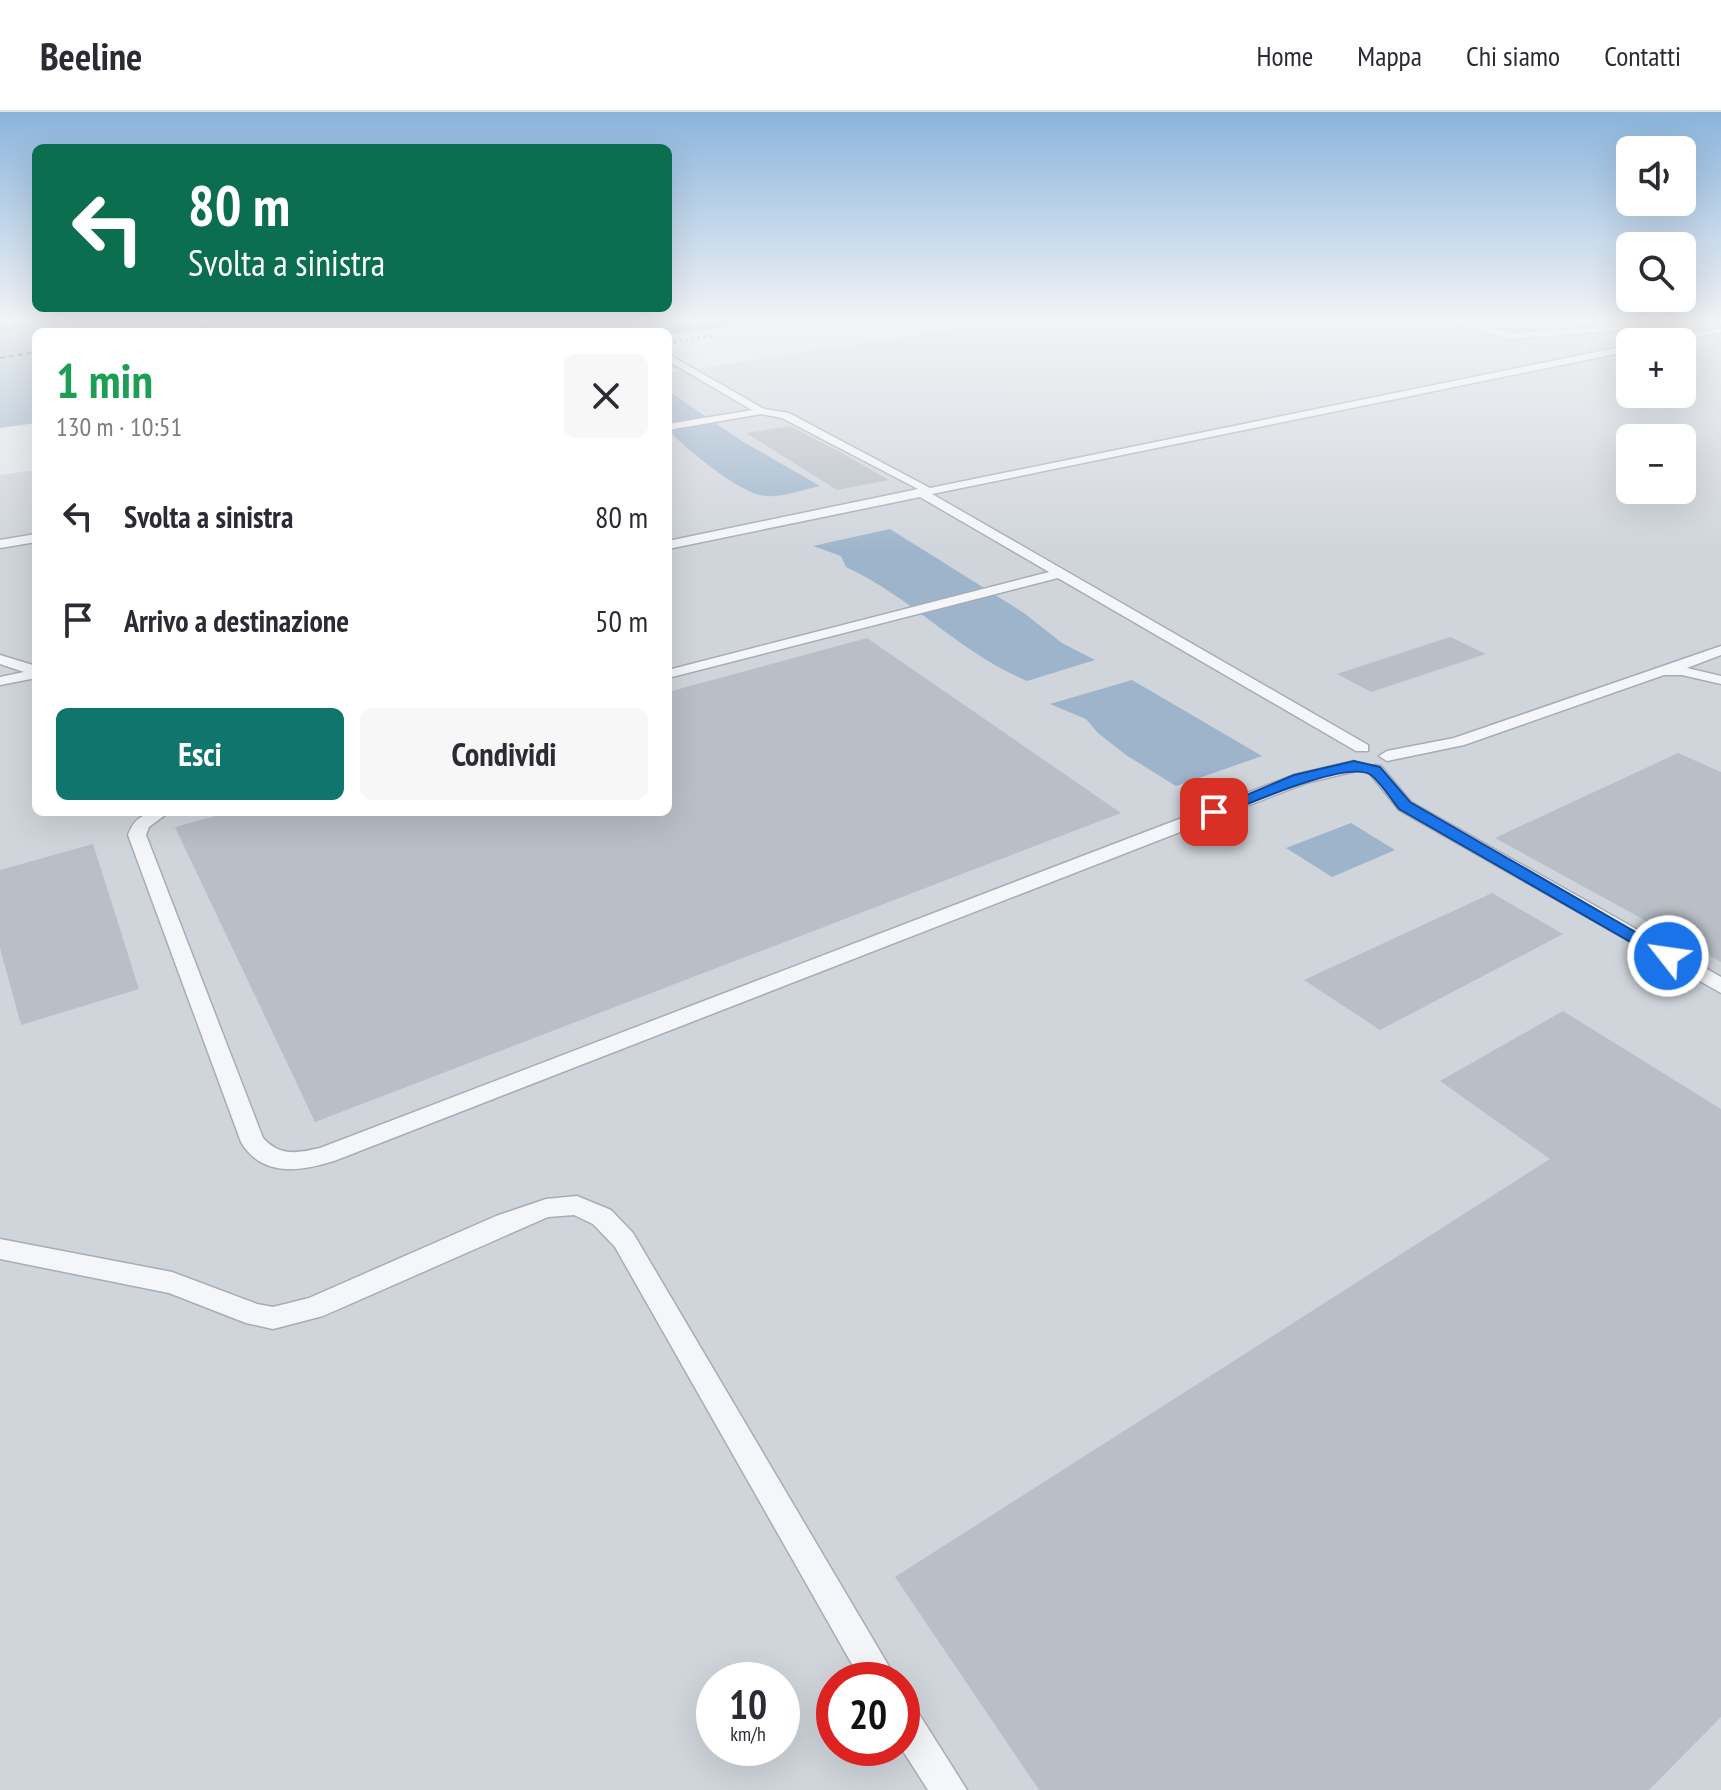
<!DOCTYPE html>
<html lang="it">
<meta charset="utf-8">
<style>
body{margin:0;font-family:"PT Sans Narrow",sans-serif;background:#f7f7f7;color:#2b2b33;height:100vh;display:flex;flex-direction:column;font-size:30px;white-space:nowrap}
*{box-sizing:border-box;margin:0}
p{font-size:26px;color:#7c7c81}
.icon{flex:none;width:44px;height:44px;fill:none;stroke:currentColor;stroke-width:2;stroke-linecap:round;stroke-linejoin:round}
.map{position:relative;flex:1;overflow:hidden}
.panel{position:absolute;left:32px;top:216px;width:640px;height:488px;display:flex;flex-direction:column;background:#fff;border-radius:12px;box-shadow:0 8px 32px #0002}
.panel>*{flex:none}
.banner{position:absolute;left:32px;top:32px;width:640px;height:168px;border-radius:12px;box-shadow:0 8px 32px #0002;background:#0b6e4f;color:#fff;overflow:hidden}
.controls{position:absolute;left:1616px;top:24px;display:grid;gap:16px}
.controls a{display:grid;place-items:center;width:80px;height:80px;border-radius:12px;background:#fff;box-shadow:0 8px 32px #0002;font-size:40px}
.speed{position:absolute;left:696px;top:1550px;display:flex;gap:16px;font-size:40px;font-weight:700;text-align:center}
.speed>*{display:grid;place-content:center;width:104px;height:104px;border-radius:50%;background:#fff;box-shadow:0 8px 32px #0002;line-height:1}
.speed small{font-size:20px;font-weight:400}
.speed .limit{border:12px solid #d22;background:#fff;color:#111}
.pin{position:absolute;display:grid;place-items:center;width:68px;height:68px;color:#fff;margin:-34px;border-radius:16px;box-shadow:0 4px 12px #0006}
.me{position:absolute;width:88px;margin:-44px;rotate:300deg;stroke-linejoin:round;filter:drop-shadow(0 0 6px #0008)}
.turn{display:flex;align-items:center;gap:28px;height:168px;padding:0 24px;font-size:36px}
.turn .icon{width:104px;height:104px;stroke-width:2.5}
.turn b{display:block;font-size:56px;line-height:68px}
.round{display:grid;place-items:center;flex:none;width:84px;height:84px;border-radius:12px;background:#f7f7f7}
.headline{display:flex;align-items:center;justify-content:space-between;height:136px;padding:0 24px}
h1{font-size:48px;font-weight:700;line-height:60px;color:#1e9e55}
.action{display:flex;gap:16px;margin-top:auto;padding:16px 24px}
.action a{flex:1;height:92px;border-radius:12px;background:#0f766e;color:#fff;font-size:32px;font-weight:700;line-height:92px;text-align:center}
.action a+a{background:#f7f7f7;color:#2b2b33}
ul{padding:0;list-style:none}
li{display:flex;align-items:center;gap:24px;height:104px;padding:0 24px}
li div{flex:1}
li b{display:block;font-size:30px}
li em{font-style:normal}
header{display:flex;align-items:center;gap:48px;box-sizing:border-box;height:112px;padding:0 40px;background:#fff;border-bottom:2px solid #e1e1e2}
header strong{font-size:38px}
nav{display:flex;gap:44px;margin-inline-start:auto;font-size:28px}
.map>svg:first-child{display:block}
.built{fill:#d0d5dc;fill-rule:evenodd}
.green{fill:#c8d4c3}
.water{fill:#9db4ca}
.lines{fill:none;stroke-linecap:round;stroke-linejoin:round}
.ferry{stroke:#345476;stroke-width:2;stroke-dasharray:5 4;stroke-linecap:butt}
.building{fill:#b9bfc7}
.lane-casing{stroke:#a7adb4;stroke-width:3}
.lane{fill:#f5f6f9;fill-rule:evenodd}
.rail{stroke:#7b8594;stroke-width:3;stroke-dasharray:2 4;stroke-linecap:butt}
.route{fill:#1a73e8;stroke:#114b97;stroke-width:2}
</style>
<header>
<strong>Beeline</strong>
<nav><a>Home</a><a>Mappa</a><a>Chi siamo</a><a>Contatti</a></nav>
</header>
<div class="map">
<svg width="1721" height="1678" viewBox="0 0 1721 1678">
<rect width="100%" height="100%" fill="#e2e6ea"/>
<path class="built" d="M 1027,206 L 1076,206 L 1290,220 L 1106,206 L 1721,206 L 1721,1678 L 0,1678 L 0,363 L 36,358 L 36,700 L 668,700 L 668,261 ZM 1630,230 L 1682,230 L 1682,282 L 1630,282 ZM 1630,326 L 1682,326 L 1682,378 L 1630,378 ZM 714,1568 L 782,1568 L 782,1636 L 714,1636 ZM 834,1568 L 902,1568 L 902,1636 L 834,1636 Z"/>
<g class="green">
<path d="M 1116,206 L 1430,206 L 1517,230 L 1403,226 Z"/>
<path d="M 1444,206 L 1561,206 L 1599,216 L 1514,222 Z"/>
</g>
<g class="water">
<path d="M 0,206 L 784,206 L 668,223 L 668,220 L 36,220 L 36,311 L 0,316 Z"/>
<path d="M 668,279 L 742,329 L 820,374 C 804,377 782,386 765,384 C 740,382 686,337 668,318 Z"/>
<path d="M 890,417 L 1024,501 L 1062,531 L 1095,548 L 1027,569 C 960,541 911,485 846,455 L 841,444 L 813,434 Z"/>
<path d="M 1132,568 L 1262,644 L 1176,674 L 1126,643 L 1098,621 L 1086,607 L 1050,592 Z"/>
<path d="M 1351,711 L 1395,738 L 1332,765 L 1286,736 Z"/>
</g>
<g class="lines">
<g class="ferry">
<path d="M 169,220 L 266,206"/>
<path d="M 0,246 L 36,240"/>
</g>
</g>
<g class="building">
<path d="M 790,314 L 842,341 L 889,368 L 837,378 L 746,321 Z"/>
<path d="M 1450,525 L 1486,542 L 1371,580 L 1337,562 Z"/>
<path d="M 867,526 L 1121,701 L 315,1010 L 175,715 L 230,700 L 668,700 L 668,580 Z"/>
<path d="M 1678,641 L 1721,660 L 1721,850 L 1495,726 Z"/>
<path d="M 93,732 L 139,877 L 21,913 L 0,836 L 0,758 Z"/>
<path d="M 1492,781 L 1563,822 L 1380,918 L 1304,868 Z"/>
<path d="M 1563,899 L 1721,997 L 1721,1605 L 1649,1678 L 1039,1678 L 895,1465 L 1550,1047 L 1440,969 Z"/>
</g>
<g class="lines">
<g class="lane-casing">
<g id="lane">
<path d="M 1435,206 L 1450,206 L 1511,221 L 1596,216 L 1564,206 C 1580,206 1594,213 1610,214 C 1629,215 1650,206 1670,206 L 1611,219 L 1511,227 Z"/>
<path d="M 1721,216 L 1721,220 L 1673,230 L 1656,230 Z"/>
<path d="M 1630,233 L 1630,239 L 932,382 L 1368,633 L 1368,639 L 1356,639 L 1058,466 L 668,566 L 668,558 L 1049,460 L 920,385 L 668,437 L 668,429 L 918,377 L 782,306 L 761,302 L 668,318 L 668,312 L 752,298 L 668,249 L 668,242 L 764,297 L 789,301 L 930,376 Z"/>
<path d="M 36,422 L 36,430 L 0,436 L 0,428 Z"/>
<path d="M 1721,534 L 1721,543 L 1687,556 L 1721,564 L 1721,572 L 1682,563 L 1664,563 L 1464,633 L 1387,649 L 1379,644 L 1387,639 L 1454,626 Z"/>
<path d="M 0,543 L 36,554 L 36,566 L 0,573 L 0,565 L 24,560 L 0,552 Z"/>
<path d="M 1354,649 L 1362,654 L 1360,658 L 1306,671 L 334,1049 C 301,1059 262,1066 241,1030 L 128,723 C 136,702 148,700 169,700 L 149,715 L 146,723 L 263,1026 C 280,1045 298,1041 320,1036 L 1294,663 Z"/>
<path d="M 1375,653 L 1381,654 L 1411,690 L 1721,865 L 1721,881 L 1399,698 L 1367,658 Z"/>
<path d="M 577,1084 L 611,1098 L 633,1121 L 897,1568 L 861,1568 L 615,1135 L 593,1112 L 574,1103 L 548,1105 L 323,1204 L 273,1217 L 246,1211 L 169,1181 L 0,1147 L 0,1127 L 172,1160 L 257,1192 L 273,1195 L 309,1186 L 496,1104 L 546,1087 Z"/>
<path d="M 902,1589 L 914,1594 L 967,1678 L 928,1678 L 901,1636 Z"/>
</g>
</g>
<use href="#lane" class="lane"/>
<path class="rail" d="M 668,231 L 712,224"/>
</g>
<linearGradient id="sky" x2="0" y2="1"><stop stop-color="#8ab4dc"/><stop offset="0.47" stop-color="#f2f4f6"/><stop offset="1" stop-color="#f2f4f6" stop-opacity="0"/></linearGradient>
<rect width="1721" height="441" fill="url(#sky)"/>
<path class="route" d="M 1354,649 L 1380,655 L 1410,690 L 1677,844 L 1668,850 L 1662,848 L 1399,697 C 1391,687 1381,671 1371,663 C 1349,647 1246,693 1220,703 L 1209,703 L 1206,700 L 1294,663 Z"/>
</svg>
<div class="controls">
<a><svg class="icon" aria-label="sound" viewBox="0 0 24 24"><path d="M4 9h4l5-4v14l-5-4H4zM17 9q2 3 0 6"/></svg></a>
<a><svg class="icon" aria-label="search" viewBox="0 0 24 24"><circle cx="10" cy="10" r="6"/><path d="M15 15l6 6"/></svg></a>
<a>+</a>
<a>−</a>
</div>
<div class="speed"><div>10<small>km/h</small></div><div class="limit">20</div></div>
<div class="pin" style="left:1214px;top:700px;background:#d93025"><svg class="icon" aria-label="arrive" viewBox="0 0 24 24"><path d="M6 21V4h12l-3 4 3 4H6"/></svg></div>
<svg class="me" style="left:1668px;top:844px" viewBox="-20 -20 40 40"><circle r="17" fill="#1a73e8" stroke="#fff" stroke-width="3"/><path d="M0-11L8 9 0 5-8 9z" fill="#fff"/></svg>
<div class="banner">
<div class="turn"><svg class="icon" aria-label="left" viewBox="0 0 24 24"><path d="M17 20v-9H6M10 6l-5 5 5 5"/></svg><div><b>80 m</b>Svolta a sinistra</div></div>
</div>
<section class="panel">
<div class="headline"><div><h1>1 min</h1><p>130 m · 10:51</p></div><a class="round"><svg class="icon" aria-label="close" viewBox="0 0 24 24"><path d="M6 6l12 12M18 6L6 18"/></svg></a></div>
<ul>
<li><svg class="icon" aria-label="left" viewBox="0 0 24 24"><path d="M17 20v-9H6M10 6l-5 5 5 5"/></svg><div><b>Svolta a sinistra</b></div><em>80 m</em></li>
<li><svg class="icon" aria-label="arrive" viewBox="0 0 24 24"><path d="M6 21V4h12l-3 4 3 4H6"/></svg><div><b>Arrivo a destinazione</b></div><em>50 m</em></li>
</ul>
<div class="action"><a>Esci</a><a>Condividi</a></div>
</section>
</div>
